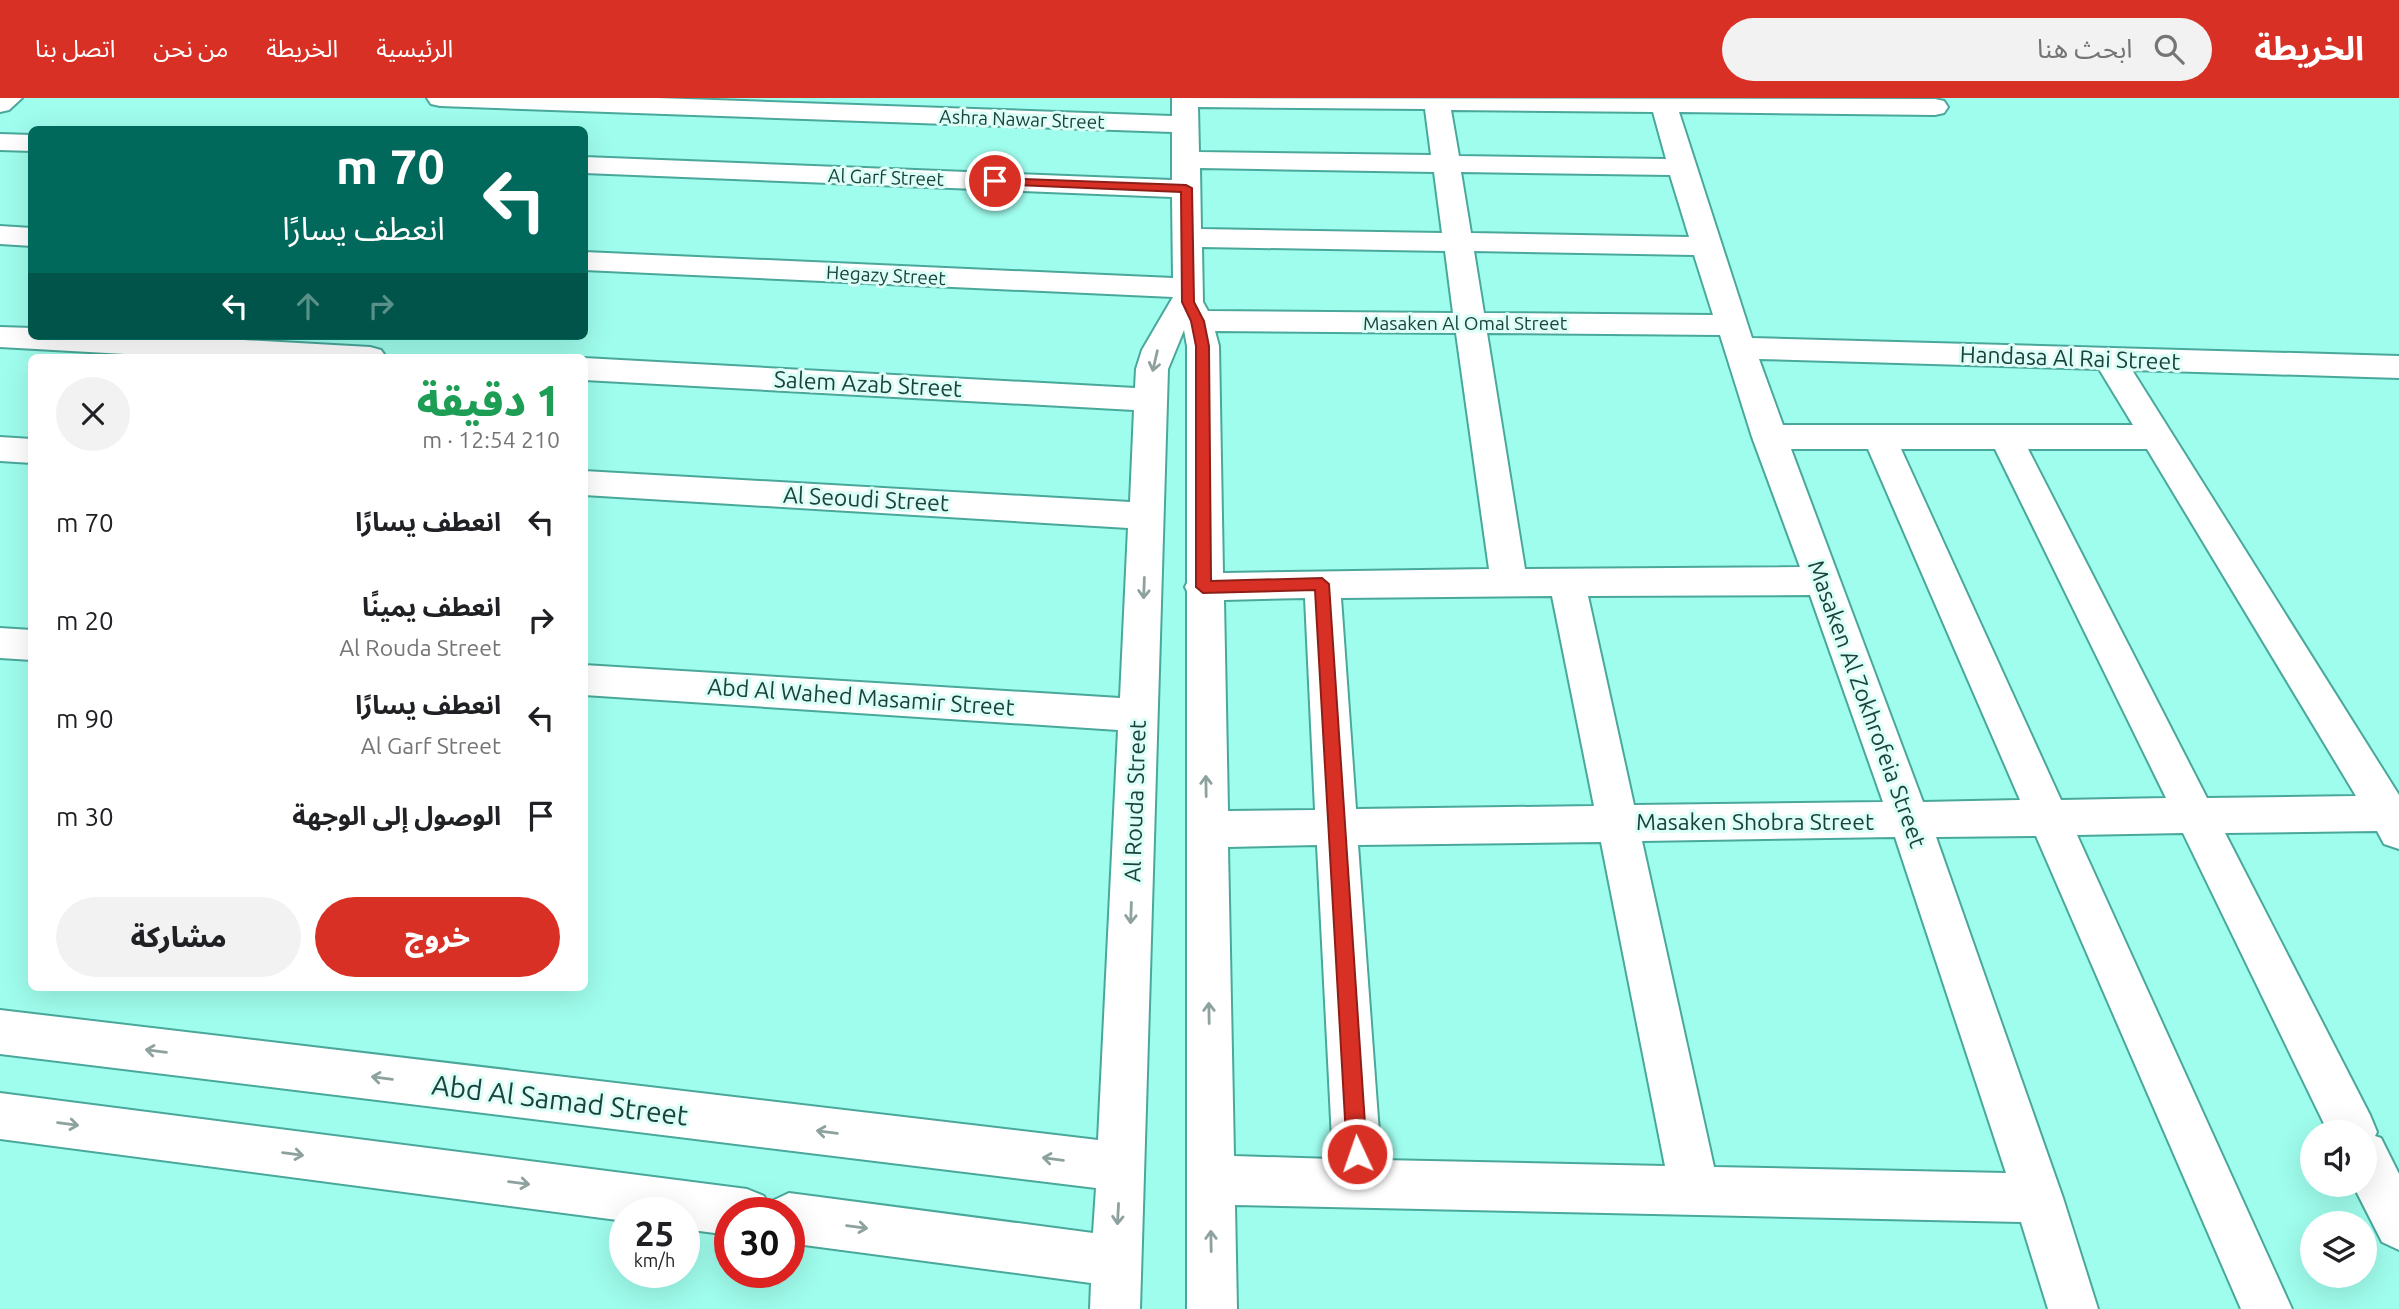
<!DOCTYPE html>
<html lang="ar">
<meta charset="utf-8">
<style>
body{margin:0;font-family:Ubuntu,"Noto Sans Arabic",sans-serif;background:#f2f2f2;color:#202124;direction:rtl;height:100vh;display:flex;flex-direction:column;font-size:26px;white-space:nowrap}
*{box-sizing:border-box;margin:0}
p{font-size:23px;color:#757577}
.icon{flex:none;width:38px;height:38px;fill:none;stroke:currentColor;stroke-width:2;stroke-linecap:round;stroke-linejoin:round}
.map{position:relative;flex:1;overflow:hidden;direction:ltr}
.drawer{position:absolute;left:28px;top:256px;width:560px;height:637px;display:flex;flex-direction:column;background:#fff;border-radius:10px;box-shadow:0 7px 28px #0002;direction:rtl}
.drawer>*{flex:none}
.banner{position:absolute;left:28px;top:28px;width:560px;height:214px;border-radius:10px;box-shadow:0 7px 28px #0002;direction:rtl;background:#00695c;color:#fff;overflow:hidden}
.fabs{position:absolute;left:2300px;top:1022px;display:grid;gap:14px}
.fabs a{display:grid;place-items:center;width:77px;height:77px;border-radius:50%;background:#fff;box-shadow:0 7px 28px #0002;font-size:35px}
.speed{position:absolute;left:609px;top:1099px;display:flex;gap:14px;font-size:35px;font-weight:700;text-align:center}
.speed>*{display:grid;place-content:center;width:91px;height:91px;border-radius:50%;background:#fff;box-shadow:0 7px 28px #0002;line-height:1}
.speed small{font-size:18px;font-weight:400}
.speed .limit{border:10px solid #d22;background:#fff;color:#111}
.pin{position:absolute;display:grid;place-items:center;width:60px;height:60px;color:#fff;margin:-30px;border:4px solid #fff;border-radius:50%;box-shadow:0 2px 7px #0007}
.me{position:absolute;width:77px;margin:-38px;rotate:357deg;stroke-linejoin:round;filter:drop-shadow(0 0 5px #0008)}
.turn{display:flex;align-items:center;gap:24px;height:147px;padding:0 28px;font-size:32px}
.turn .icon{width:91px;height:91px;stroke-width:2.5}
.turn b{display:block;font-size:49px;line-height:60px}
.lanes{display:flex;align-items:center;height:66px;padding:0 28px;background:#0003;justify-content:center;gap:35px;direction:ltr}
.lanes .off{opacity:.35}
.round{display:grid;place-items:center;flex:none;width:74px;height:74px;border-radius:37px;background:#f2f2f2}
.headline{display:flex;align-items:center;justify-content:space-between;height:119px;padding:0 28px}
h1{font-size:42px;font-weight:800;line-height:52px;color:#1e9e55}
.primary-button{display:flex;gap:14px;margin-top:auto;padding:14px 28px}
.primary-button a{flex:1;height:80px;border-radius:42px;background:#d93025;color:#fff;font-size:28px;font-weight:800;line-height:80px;text-align:center}
.primary-button a+a{background:#f2f2f2;color:#202124}
ul{padding:0;list-style:none}
li{display:flex;align-items:center;gap:21px;height:98px;padding:0 28px}
li div{flex:1}
li b{display:block;font-size:26px}
li em{font-style:normal}
header{display:flex;align-items:center;gap:42px;box-sizing:border-box;height:98px;padding:0 35px;background:#d93025;color:#fff}
header strong{font-size:33px}
nav{display:flex;gap:38px;margin-inline-start:auto;font-size:24px}
.search{width:490px;height:63px;background:#f2f2f2;display:flex;align-items:center;gap:18px;box-sizing:border-box;padding:0 24px;border-radius:38px;color:#757577;font-size:26px}
.map>svg:first-child{display:block}
.lines{fill:none;stroke-linecap:round;stroke-linejoin:round}
.street-casing{stroke:#49a89b;stroke-width:4}
.secondary-casing{stroke:#49a89b;stroke-width:4}
.street{fill:#fff;fill-rule:evenodd}
.secondary{fill:#fff;fill-rule:evenodd}
.oneway{stroke:#8da19e}
.route{fill:#d93025;stroke:#8d1f18;stroke-width:2}
.labels{text-anchor:middle;stroke-width:6;stroke-linejoin:round;paint-order:stroke}
.far-street-label{font-size:19px;fill:#1b433d;stroke:#dbfef7}
.street-label{font-size:23px;fill:#1b433d;stroke:#dbfef7}
.near-street-label{font-size:28px;fill:#1b433d;stroke:#dbfef7}
</style>
<header>
<strong>الخريطة</strong>
<div class="search"><svg class="icon" aria-label="search" viewBox="0 0 24 24"><circle cx="10" cy="10" r="6"/><path d="M15 15l6 6"/></svg>ابحث هنا</div>
<nav><a>الرئيسية</a><a>الخريطة</a><a>من نحن</a><a>اتصل بنا</a></nav>
</header>
<div class="map">
<svg width="2399" height="1211" viewBox="0 0 2399 1211">
<rect width="100%" height="100%" fill="#9ffded"/>
<g class="lines">
<g class="street-casing">
<g id="street">
<path d="M 427,0 L 658,0 L 1172,18 L 1172,0 L 1935,1 L 1944,3 L 1948,9 L 1944,15 L 1935,17 L 1679,14 L 1752,240 L 2399,258 L 2399,280 L 2132,272 L 2399,697 L 2399,751 L 2384,746 L 2377,733 L 2225,735 L 2370,1017 L 2377,1034 L 2375,1038 L 2381,1040 L 2399,1076 L 2399,1152 L 2382,1144 L 2353,1087 L 2364,1087 L 2364,1034 L 2328,1034 L 2183,735 L 2077,737 L 2292,1211 L 2241,1211 L 2036,738 L 1936,739 L 2063,1100 L 2098,1211 L 2048,1211 L 2021,1124 L 1235,1107 L 1237,1211 L 1187,1211 L 1187,493 L 1185,489 L 1187,485 L 1187,248 L 1184,232 L 1168,271 L 1140,1211 L 1090,1211 L 1091,1185 L 789,1145 L 789,1115 L 730,1115 L 730,1137 L 684,1131 L 684,1115 L 625,1115 L 625,1123 L 0,1041 L 0,995 L 747,1091 L 764,1098 L 769,1109 L 772,1103 L 789,1095 L 1093,1135 L 1096,1090 L 0,956 L 0,912 L 1098,1042 L 1118,632 L 584,597 L 584,567 L 1120,600 L 1128,430 L 584,397 L 584,373 L 1130,404 L 1134,312 L 584,282 L 584,260 L 1135,290 L 1136,271 L 1142,252 L 1173,199 L 584,172 L 584,154 L 1173,180 L 1172,99 L 584,75 L 584,59 L 1172,82 L 1172,34 L 440,8 L 431,6 ZM 1198,9 L 1425,11 L 1431,57 L 1199,54 ZM 1451,12 L 1653,14 L 1666,61 L 1459,58 ZM 1200,70 L 1434,74 L 1442,135 L 1201,131 ZM 1461,74 L 1670,77 L 1689,139 L 1471,135 ZM 1202,149 L 1445,153 L 1453,215 L 1208,213 L 1203,204 ZM 1474,153 L 1694,157 L 1713,217 L 1484,215 ZM 1215,233 L 1456,235 L 1489,471 L 1223,475 L 1219,248 ZM 1487,235 L 1720,237 L 1752,339 L 1800,469 L 1525,471 ZM 1759,261 L 2099,271 L 2133,327 L 1783,327 ZM 1791,351 L 1868,351 L 2020,702 L 1923,704 ZM 1901,351 L 1995,351 L 2166,700 L 2061,702 ZM 2028,351 L 2147,351 L 2356,698 L 2207,700 ZM 1810,497 L 1883,704 L 1634,707 L 1588,498 ZM 1552,498 L 1594,708 L 1356,711 L 1341,500 ZM 1305,500 L 1315,712 L 1228,713 L 1224,502 ZM 1895,739 L 2006,1075 L 1714,1069 L 1642,743 ZM 1601,744 L 1665,1068 L 1381,1062 L 1358,747 ZM 1317,747 L 1333,1061 L 1234,1058 L 1228,749 Z"/>
<path d="M 0,36 L 32,37 L 32,53 L 0,52 Z"/>
<path d="M 0,128 L 32,130 L 32,148 L 0,146 Z"/>
<path d="M 0,229 L 32,230 L 32,238 L 173,238 L 370,249 L 381,252 L 386,259 L 178,259 L 0,249 Z"/>
<path d="M 0,339 L 32,341 L 32,365 L 0,363 Z"/>
<path d="M 0,530 L 32,532 L 32,562 L 0,560 Z"/>
</g>
</g>
<g class="secondary-casing">
<path id="secondary" d="M 0,0 L 22,0 L 9,12 L 0,14 Z"/>
</g>
<use href="#street" class="street"/>
<use href="#secondary" class="secondary"/>
</g>
<defs><path id="oneway-shaft" d="M-6 0H5M1.5-3L5.5 0L1.5 3" fill="none" stroke-width="1.6" stroke-linecap="round" stroke-linejoin="round" transform="scale(1.75)"/></defs>
<g class="oneway">
<use href="#oneway-shaft" transform="translate(1155 263) rotate(103)"/>
<use href="#oneway-shaft" transform="translate(1144 490) rotate(92)"/>
<use href="#oneway-shaft" transform="translate(1206 688) rotate(-91)"/>
<use href="#oneway-shaft" transform="translate(1131 815) rotate(92)"/>
<use href="#oneway-shaft" transform="translate(1209 915) rotate(-91)"/>
<use href="#oneway-shaft" transform="translate(156 953) rotate(-173)"/>
<use href="#oneway-shaft" transform="translate(382 980) rotate(-173)"/>
<use href="#oneway-shaft" transform="translate(68 1026) rotate(7)"/>
<use href="#oneway-shaft" transform="translate(827 1034) rotate(-173)"/>
<use href="#oneway-shaft" transform="translate(293 1056) rotate(7)"/>
<use href="#oneway-shaft" transform="translate(1053 1061) rotate(-173)"/>
<use href="#oneway-shaft" transform="translate(519 1085) rotate(7)"/>
<use href="#oneway-shaft" transform="translate(1118 1116) rotate(93)"/>
<use href="#oneway-shaft" transform="translate(857 1129) rotate(7)"/>
<use href="#oneway-shaft" transform="translate(1211 1143) rotate(-91)"/>
</g>
<path class="route" d="M 995,80 L 1186,87 L 1192,90 L 1194,204 L 1204,223 L 1209,248 L 1211,483 L 1322,480 L 1329,486 L 1367,1056 L 1364,1063 L 1357,1066 L 1350,1063 L 1347,1056 L 1315,492 L 1203,495 L 1196,489 L 1196,248 L 1191,223 L 1182,204 L 1181,94 L 991,86 L 989,83 Z"/>
<g class="labels">
<g class="far-street-label">
<text transform="translate(1022 21) rotate(2)" y="7">Ashra Nawar Street</text>
<text transform="translate(886 79) rotate(2)" y="7">Al Garf Street</text>
<text transform="translate(886 177) rotate(3)" y="7">Hegazy Street</text>
<text x="1465" y="232">Masaken Al Omal Street</text>
</g>
<g class="street-label">
<text transform="translate(2070 260) rotate(2)" y="8">Handasa Al Rai Street</text>
<text transform="translate(868 286) rotate(3)" y="8">Salem Azab Street</text>
<text transform="translate(866 401) rotate(3)" y="8">Al Seoudi Street</text>
<text transform="translate(861 599) rotate(4)" y="8">Abd Al Wahed Masamir Street</text>
<text transform="translate(1867 606) rotate(70)" y="8">Masaken Al Zokhrofeia Street</text>
<text transform="translate(1135 703) rotate(-88)" y="8">Al Rouda Street</text>
<text x="1755" y="732">Masaken Shobra Street</text>
</g>
<g class="near-street-label">
<text transform="translate(560 1002) rotate(7)" y="10">Abd Al Samad Street</text>
</g>
</g>
</svg>
<div class="fabs">
<a><svg class="icon" aria-label="sound" viewBox="0 0 24 24"><path d="M4 9h4l5-4v14l-5-4H4zM17 9q2 3 0 6"/></svg></a>
<a><svg class="icon" aria-label="layers" viewBox="0 0 24 24"><path d="M12 4l9 5-9 5-9-5zM3 14l9 5 9-5"/></svg></a>
</div>
<div class="speed"><div>25<small>km/h</small></div><div class="limit">30</div></div>
<div class="pin" style="left:995px;top:83px;background:#d93025"><svg class="icon" aria-label="arrive" viewBox="0 0 24 24"><path d="M6 21V4h12l-3 4 3 4H6"/></svg></div>
<svg class="me" style="left:1357px;top:1056px" viewBox="-20 -20 40 40"><circle r="17" fill="#d93025" stroke="#fff" stroke-width="3"/><path d="M0-11L8 9 0 5-8 9z" fill="#fff"/></svg>
<div class="banner">
<div class="turn"><svg class="icon" aria-label="left" viewBox="0 0 24 24"><path d="M17 20v-9H6M10 6l-5 5 5 5"/></svg><div><b>70 m</b>انعطف يسارًا</div></div>
<div class="lanes"><svg class="icon" aria-label="left" viewBox="0 0 24 24"><path d="M17 20v-9H6M10 6l-5 5 5 5"/></svg><svg class="icon off" aria-label="ahead" viewBox="0 0 24 24"><path d="M12 20V5M6 11l6-6 6 6"/></svg><svg class="icon off" aria-label="right" viewBox="0 0 24 24"><path d="M7 20v-9h11M14 6l5 5-5 5"/></svg></div>
</div>
<section class="drawer">
<div class="headline"><div><h1>1 دقيقة</h1><p>210 m · 12:54</p></div><a class="round"><svg class="icon" aria-label="close" viewBox="0 0 24 24"><path d="M6 6l12 12M18 6L6 18"/></svg></a></div>
<ul>
<li><svg class="icon" aria-label="left" viewBox="0 0 24 24"><path d="M17 20v-9H6M10 6l-5 5 5 5"/></svg><div><b>انعطف يسارًا</b></div><em>70 m</em></li>
<li><svg class="icon" aria-label="right" viewBox="0 0 24 24"><path d="M7 20v-9h11M14 6l5 5-5 5"/></svg><div><b>انعطف يمينًا</b><p>Al Rouda Street</p></div><em>20 m</em></li>
<li><svg class="icon" aria-label="left" viewBox="0 0 24 24"><path d="M17 20v-9H6M10 6l-5 5 5 5"/></svg><div><b>انعطف يسارًا</b><p>Al Garf Street</p></div><em>90 m</em></li>
<li><svg class="icon" aria-label="arrive" viewBox="0 0 24 24"><path d="M6 21V4h12l-3 4 3 4H6"/></svg><div><b>الوصول إلى الوجهة</b></div><em>30 m</em></li>
</ul>
<div class="primary-button"><a>خروج</a><a>مشاركة</a></div>
</section>
</div>
